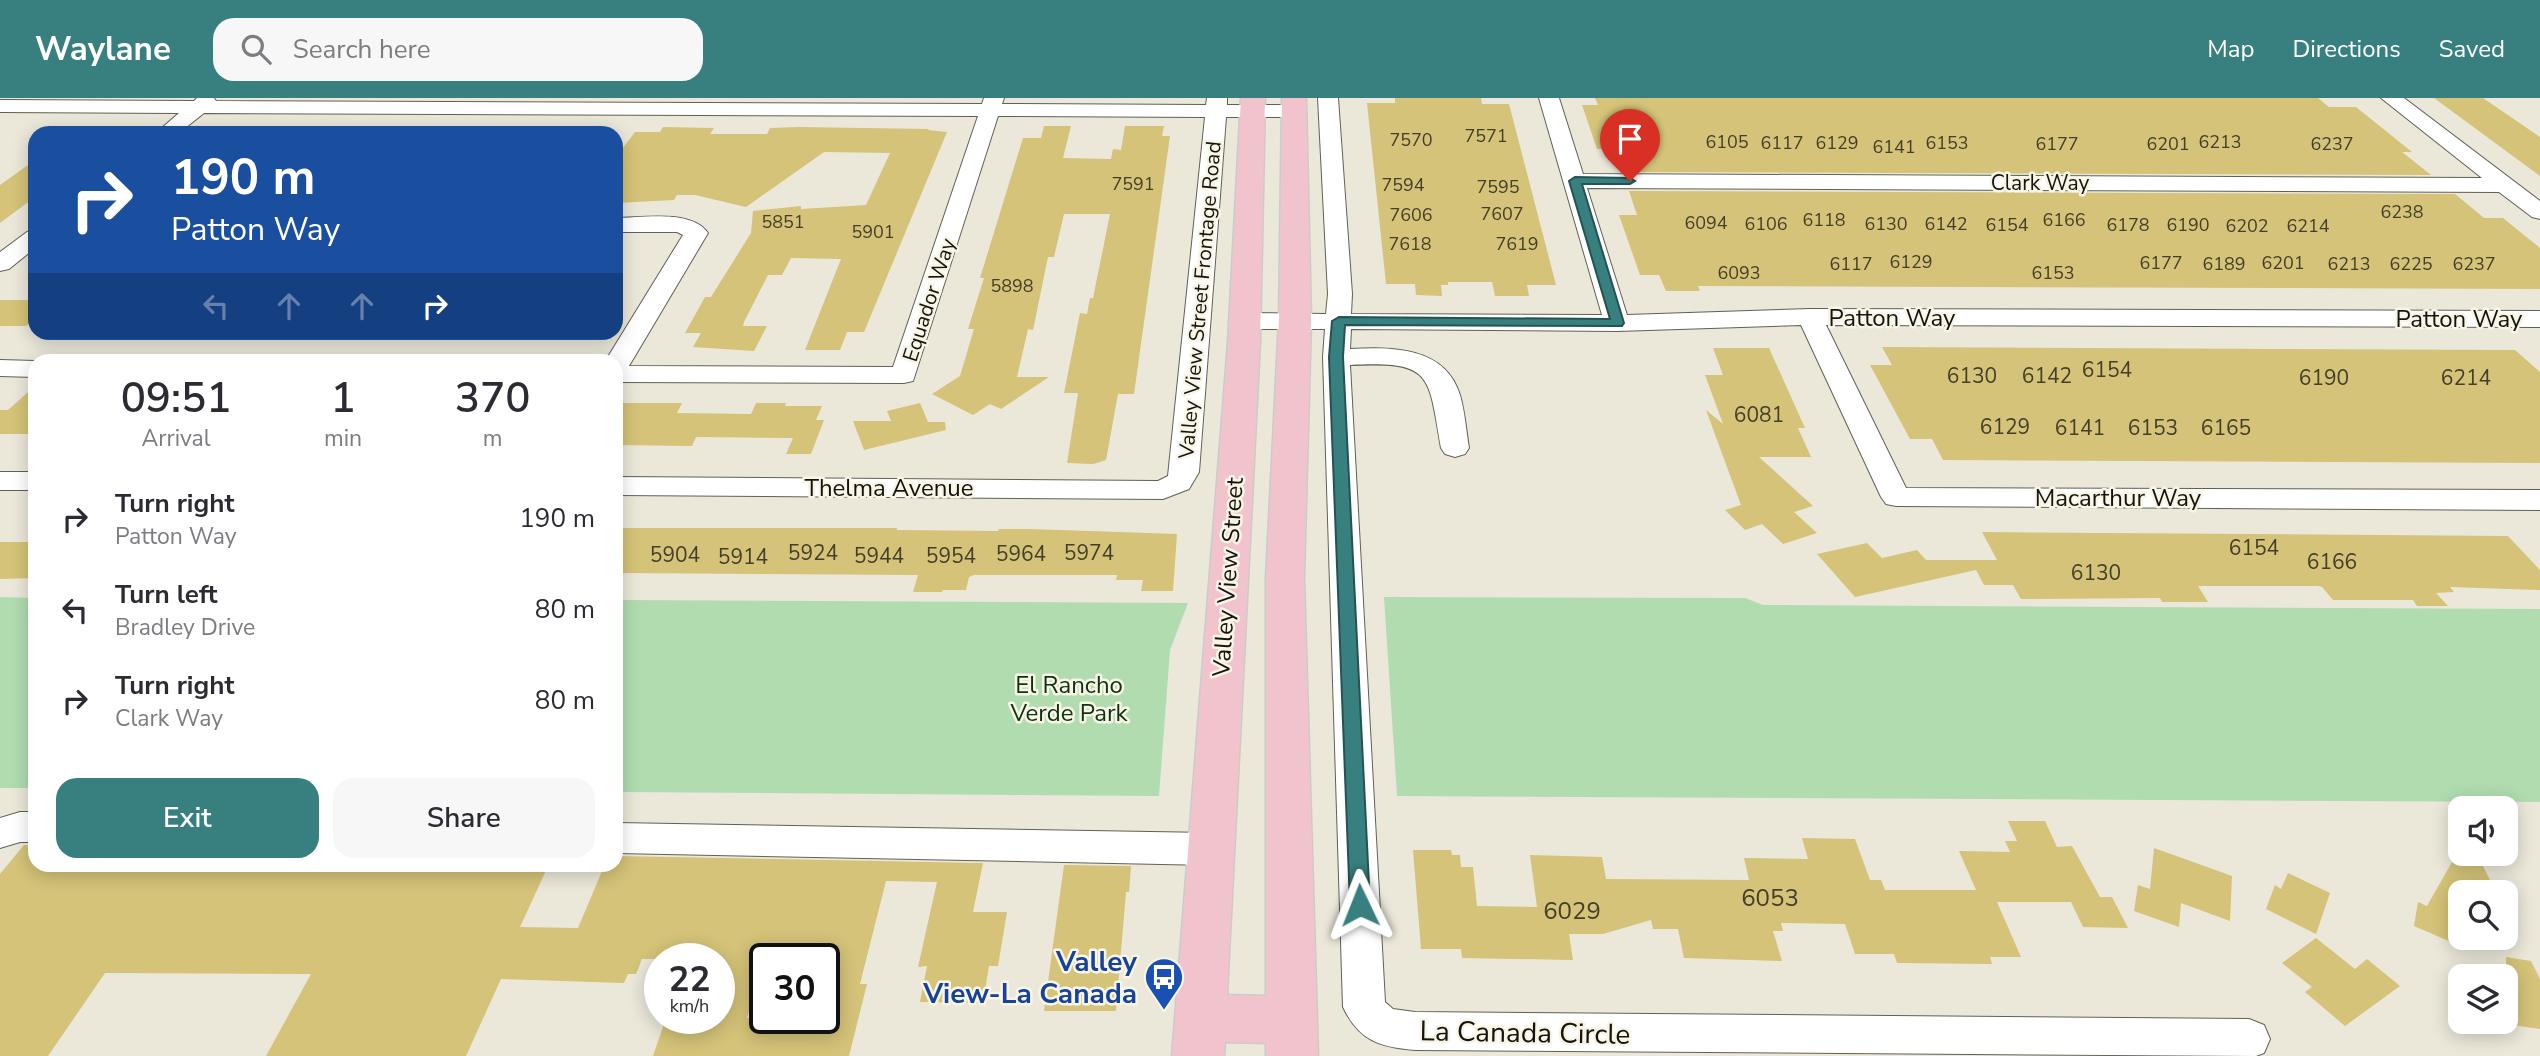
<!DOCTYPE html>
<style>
body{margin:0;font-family:"Nunito Sans",sans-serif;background:#f7f7f7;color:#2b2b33;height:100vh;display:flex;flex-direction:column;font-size:26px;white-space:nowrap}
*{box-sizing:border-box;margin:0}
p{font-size:23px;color:#7c7c81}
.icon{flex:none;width:38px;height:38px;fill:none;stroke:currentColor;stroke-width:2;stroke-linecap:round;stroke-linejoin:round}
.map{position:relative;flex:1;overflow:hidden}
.sheet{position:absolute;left:28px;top:256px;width:595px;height:518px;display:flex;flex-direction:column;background:#fff;border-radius:21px;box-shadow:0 4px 18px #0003}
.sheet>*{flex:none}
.banner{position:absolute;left:28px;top:28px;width:595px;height:214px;border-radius:21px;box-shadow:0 4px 18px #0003;background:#1a4fa0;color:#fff;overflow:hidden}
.fabs{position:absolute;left:2448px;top:698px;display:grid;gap:14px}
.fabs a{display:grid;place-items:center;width:70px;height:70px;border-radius:14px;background:#fff;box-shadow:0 4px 18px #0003;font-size:35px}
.speed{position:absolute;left:644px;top:845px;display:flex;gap:14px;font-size:35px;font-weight:700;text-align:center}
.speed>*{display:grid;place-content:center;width:91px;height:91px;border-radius:50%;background:#fff;box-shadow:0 4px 18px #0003;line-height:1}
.speed small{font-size:18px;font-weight:400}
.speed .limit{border:4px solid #111;border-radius:10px;background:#fff;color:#111}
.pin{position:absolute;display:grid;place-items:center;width:60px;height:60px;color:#fff;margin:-72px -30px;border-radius:50% 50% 50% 0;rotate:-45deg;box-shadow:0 0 7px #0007}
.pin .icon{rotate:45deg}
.me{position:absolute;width:77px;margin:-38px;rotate:358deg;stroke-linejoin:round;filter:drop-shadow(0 0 5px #0008)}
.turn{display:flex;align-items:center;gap:24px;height:147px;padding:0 28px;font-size:32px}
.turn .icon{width:91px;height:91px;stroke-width:2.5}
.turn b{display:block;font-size:49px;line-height:60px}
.lanes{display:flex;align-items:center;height:66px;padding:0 28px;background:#0003;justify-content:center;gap:35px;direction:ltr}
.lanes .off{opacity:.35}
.eta{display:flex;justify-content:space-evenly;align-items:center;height:119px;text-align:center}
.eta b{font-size:42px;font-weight:600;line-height:49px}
.button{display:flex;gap:14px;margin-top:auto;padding:14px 28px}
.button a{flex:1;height:80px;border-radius:21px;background:#37807f;color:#fff;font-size:28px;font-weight:600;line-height:80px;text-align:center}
.button a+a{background:#f7f7f7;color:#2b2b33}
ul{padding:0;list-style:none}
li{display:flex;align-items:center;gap:21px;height:91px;padding:0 28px}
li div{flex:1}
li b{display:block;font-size:26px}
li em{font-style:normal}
header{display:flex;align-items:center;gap:42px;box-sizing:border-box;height:98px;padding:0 35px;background:#37807f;color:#fff}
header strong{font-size:33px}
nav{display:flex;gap:38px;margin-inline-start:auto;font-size:24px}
.search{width:490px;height:63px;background:#f7f7f7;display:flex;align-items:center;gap:18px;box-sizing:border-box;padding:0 24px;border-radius:21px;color:#7c7c81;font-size:26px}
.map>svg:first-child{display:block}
.green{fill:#b0dcaf}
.building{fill:#d4c378;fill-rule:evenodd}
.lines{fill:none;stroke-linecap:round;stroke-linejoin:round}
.minor-casing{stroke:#626054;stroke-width:2}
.major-casing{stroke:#cbcbca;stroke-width:3}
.minor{fill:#fff;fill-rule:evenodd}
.major{fill:#f1c4cd;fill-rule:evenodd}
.route{fill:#37807f;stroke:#245353;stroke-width:2}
.labels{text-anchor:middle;stroke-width:5;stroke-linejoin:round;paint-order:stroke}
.far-number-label{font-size:18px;fill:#443f28}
.far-street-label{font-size:21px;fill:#14130e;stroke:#f8f5e7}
.number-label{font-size:21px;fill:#443f28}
.street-label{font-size:24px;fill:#14130e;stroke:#f8f5e7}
.park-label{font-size:24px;fill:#0b330f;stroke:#f8f5e7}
.near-number-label{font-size:24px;fill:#443f28}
.near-transit-label{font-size:28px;font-weight:bold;fill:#164399;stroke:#f8f5e7;text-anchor:end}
.near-street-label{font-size:28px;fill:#14130e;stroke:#f8f5e7}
</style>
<header>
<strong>Waylane</strong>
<div class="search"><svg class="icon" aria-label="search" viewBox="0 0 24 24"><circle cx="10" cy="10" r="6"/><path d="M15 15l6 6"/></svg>Search here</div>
<nav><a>Map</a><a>Directions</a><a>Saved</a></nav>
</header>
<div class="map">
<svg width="2540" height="958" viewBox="0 0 2540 958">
<rect width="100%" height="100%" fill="#ebe8da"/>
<g class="green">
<path d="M 0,499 L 35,500 L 35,690 L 0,690 Z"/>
<path d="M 1384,499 L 1745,500 L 1763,507 L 2540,511 L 2540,704 L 1397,698 Z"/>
<path d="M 616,502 L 1188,505 L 1170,552 L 1159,698 L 616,694 Z"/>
</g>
<g class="building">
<path d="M 1395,0 L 1481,0 L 1482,6 L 1509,6 L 1556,187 L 1527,187 L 1529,198 L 1495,198 L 1492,184 L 1448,184 L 1448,187 L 1441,187 L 1442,198 L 1416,197 L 1415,186 L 1386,186 L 1367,5 L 1395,5 Z"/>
<path d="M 1595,0 L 2318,0 L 2329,9 L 2356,9 L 2412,54 L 2402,54 L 2431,77 L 1623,74 L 1614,51 L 1597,51 L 1582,7 L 1598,7 Z"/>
<path d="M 2434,0 L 2483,0 L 2540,39 L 2540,78 Z"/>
<path d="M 1044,28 L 1071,28 L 1063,60 L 1111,61 L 1113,51 L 1121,52 L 1125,28 L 1164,28 L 1162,38 L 1170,38 L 1134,296 L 1118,296 L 1106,362 L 1093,366 L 1067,365 L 1078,295 L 1064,295 L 1080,215 L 1087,216 L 1090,200 L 1093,200 L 1110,116 L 1064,116 L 1054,159 L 1048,159 L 1033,232 L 1028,231 L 1017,279 L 1049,279 L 1001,311 L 990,306 L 973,317 L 932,296 L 960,278 L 974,231 L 968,231 L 984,180 L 980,180 L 1023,40 L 1041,40 Z"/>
<path d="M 663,29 L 714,30 L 710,36 L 767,36 L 770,30 L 799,29 L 929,31 L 928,32 L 947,34 L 864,234 L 847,234 L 840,252 L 805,252 L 841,161 L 791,160 L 782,177 L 768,177 L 744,224 L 743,228 L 767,228 L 754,253 L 693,249 L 701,235 L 685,235 L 705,199 L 711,199 L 751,135 L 753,113 L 801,108 L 801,111 L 866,107 L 890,55 L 824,54 L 746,109 L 695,97 L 677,97 L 674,102 L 616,105 L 616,59 L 635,34 L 660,34 Z"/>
<path d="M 35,62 L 35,99 L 0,125 L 0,87 Z"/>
<path d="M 1629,93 L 2455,96 L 2484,120 L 2503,120 L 2540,150 L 2540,191 L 1698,188 L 1700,193 L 1666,193 L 1659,177 L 1640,177 L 1619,117 L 1637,117 Z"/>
<path d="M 0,202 L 35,202 L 35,221 L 26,228 L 0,228 Z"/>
<path d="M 1882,249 L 2515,252 L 2540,274 L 2540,365 L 1943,362 L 1932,341 L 1910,341 L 1870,267 L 1892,267 Z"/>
<path d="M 1713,250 L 1769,250 L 1805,330 L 1798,330 L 1811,359 L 1759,359 L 1813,408 L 1794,414 L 1817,435 L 1783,446 L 1762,426 L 1745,432 L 1725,412 L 1741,407 L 1706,312 L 1723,326 L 1705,277 L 1723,277 Z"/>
<path d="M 35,288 L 35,336 L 0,336 L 0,312 L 8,312 Z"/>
<path d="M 616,305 L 682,305 L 677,315 L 751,316 L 756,305 L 786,305 L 785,308 L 822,308 L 816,322 L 824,322 L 811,356 L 786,356 L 793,340 L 696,339 L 692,348 L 616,347 Z"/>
<path d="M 920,305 L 928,324 L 945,324 L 946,332 L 864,352 L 853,323 L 891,323 L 887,313 Z"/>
<path d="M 616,430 L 897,430 L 897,432 L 998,433 L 999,431 L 1030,431 L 1177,436 L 1173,493 L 1141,493 L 1143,482 L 1116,482 L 1117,477 L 974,477 L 969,479 L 966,492 L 943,492 L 942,494 L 913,494 L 918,477 L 616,475 Z"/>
<path d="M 1982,434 L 2508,438 L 2540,472 L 2540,492 L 2450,489 L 2454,494 L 2436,495 L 2448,508 L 2417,508 L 2413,502 L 2333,502 L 2322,489 L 2318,488 L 2198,488 L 2208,504 L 2162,504 L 2160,500 L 2021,501 L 2013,487 L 1984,487 L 1976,472 L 1855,499 L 1817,456 L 1867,445 L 1882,460 L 1917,452 L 1926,462 L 1997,462 Z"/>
<path d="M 0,444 L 35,444 L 35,480 L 0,481 Z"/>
<path d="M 2008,723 L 2045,723 L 2057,749 L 2072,748 L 2100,799 L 2112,799 L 2128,830 L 2083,829 L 2071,804 L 1997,804 L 2021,859 L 1990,859 L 1992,866 L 1897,865 L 1894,856 L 1855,856 L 1845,826 L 1781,825 L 1783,833 L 1773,833 L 1782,863 L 1684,860 L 1678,831 L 1653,831 L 1651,822 L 1603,836 L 1569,836 L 1573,862 L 1462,860 L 1461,851 L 1421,851 L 1413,752 L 1451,752 L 1452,757 L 1460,757 L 1461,769 L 1473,769 L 1477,808 L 1537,809 L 1530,757 L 1602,759 L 1606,781 L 1749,782 L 1744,760 L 1808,761 L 1802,740 L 1855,741 L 1870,782 L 1881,782 L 1885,792 L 1976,792 L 1959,753 L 2010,754 L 2005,743 L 2017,743 Z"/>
<path d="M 24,747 L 35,747 L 35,766 L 549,766 L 520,829 L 578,830 L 605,766 L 616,766 L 616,758 L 983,765 L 973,814 L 1007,814 L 998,868 L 989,868 L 983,905 L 920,904 L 927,868 L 918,869 L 937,784 L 886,783 L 860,886 L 867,886 L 849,958 L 653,958 L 666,920 L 719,920 L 719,861 L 642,861 L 636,876 L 628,876 L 624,885 L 501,881 L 466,958 L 266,958 L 311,876 L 105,875 L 48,958 L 0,958 L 0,776 ZM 765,861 L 824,861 L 824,920 L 747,920 Z"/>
<path d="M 2154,750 L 2232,778 L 2230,823 L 2181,805 L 2179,829 L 2134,813 L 2138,787 L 2150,791 Z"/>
<path d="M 2460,750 L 2460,756 L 2472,756 L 2479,760 L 2496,794 L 2460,794 L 2460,848 L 2414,828 L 2418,804 L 2427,808 Z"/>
<path d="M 1064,767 L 1131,768 L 1129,794 L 1126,794 L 1116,913 L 1044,913 Z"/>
<path d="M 2288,775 L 2330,795 L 2316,836 L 2266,811 L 2275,787 L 2281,791 Z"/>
<path d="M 2316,840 L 2355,871 L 2367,861 L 2400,888 L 2345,928 L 2305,894 L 2312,889 L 2282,865 Z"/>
<path d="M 2506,859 L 2531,863 L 2540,881 L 2540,931 L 2506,926 Z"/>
</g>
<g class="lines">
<g class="minor-casing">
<g id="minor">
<path d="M 197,0 L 214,0 L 216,3 L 982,6 L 984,0 L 1004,0 L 1002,6 L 1206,7 L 1207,0 L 1227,0 L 1227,7 L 1294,7 L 1301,9 L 1304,13 L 1301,17 L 1294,19 L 1226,19 L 1199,374 L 1189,391 L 1163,401 L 616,397 L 616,379 L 1158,383 L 1168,378 L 1205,19 L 998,18 L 913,283 L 904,285 L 616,284 L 616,262 L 606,262 L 683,137 L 677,134 L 616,134 L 616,120 C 642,120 691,111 708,135 L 629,268 L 893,269 L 978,18 L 204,15 L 179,35 L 156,35 L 179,15 L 0,14 L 0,2 L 194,3 Z"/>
<path d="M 1318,0 L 1338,0 L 1352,196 L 1351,216 L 1602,217 L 1539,0 L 1559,0 L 1583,76 L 2482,80 L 2381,0 L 2404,0 L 2540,103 L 2540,121 L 2532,119 L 2499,94 L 1587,90 L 1627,217 L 1810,211 L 2540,213 L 2540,229 L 1826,227 L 1906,390 L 2540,392 L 2540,412 L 1896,408 L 1886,406 L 1881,399 L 1801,227 L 1617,233 L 1351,231 L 1350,251 C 1391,249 1445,248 1460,297 C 1465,314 1466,332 1469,350 L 1465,356 L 1455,359 L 1445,356 L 1441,350 C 1428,276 1433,263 1350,267 L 1385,904 L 1393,911 L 1415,914 L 2249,921 L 2264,927 L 2270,941 L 2264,955 L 2256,958 L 1415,952 C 1380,949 1359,943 1343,909 L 1323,259 L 1325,231 L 1244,231 L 1235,228 L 1231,223 L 1235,218 L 1244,215 L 1326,216 L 1328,196 Z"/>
<path d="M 35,132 L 35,150 L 9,171 L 0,173 L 0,154 L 27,134 Z"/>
<path d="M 0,262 L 35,263 L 35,279 L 0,278 Z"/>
<rect x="0" y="374" width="35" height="18"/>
<path d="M 20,714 L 35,714 L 35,744 L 20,744 L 0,750 L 0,720 Z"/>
<path d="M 616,725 L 1210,735 L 1223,740 L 1229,751 L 1223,762 L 1210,767 L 616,755 Z"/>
</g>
</g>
<g class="major-casing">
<path id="major" d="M 1241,0 L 1265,0 L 1260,244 L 1227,897 L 1266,898 L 1266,480 L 1279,222 L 1282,0 L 1306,0 L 1311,222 L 1304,480 L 1318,958 L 1266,958 L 1266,945 L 1225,944 L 1224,958 L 1172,958 L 1228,244 Z"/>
</g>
<use href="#minor" class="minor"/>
<use href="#major" class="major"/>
</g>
<path class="route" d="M 1575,79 L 1630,80 L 1635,83 L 1630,86 L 1582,86 L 1624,225 L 1622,228 L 1345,227 L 1343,259 L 1370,807 L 1367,813 L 1360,815 L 1353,813 L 1350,807 L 1329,259 L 1332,223 L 1339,219 L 1610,221 L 1569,83 Z"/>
<defs>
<g id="bus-pin" transform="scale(2.0125)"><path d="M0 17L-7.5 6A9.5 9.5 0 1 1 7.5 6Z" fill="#1a4fb4" stroke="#f8f5e7"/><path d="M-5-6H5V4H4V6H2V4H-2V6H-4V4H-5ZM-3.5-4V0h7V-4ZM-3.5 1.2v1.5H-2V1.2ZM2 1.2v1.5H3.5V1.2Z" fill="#fff"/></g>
</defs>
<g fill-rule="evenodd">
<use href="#bus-pin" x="1164" y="879"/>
</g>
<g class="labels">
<g class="far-number-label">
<text x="1486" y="44">7571</text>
<text x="1411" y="48">7570</text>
<text x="1727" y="50">6105</text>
<text x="2220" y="50">6213</text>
<text x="1782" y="51">6117</text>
<text x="1837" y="51">6129</text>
<text x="1947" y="51">6153</text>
<text x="2057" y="52">6177</text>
<text x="2168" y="52">6201</text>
<text x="2332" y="52">6237</text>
<text x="1894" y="55">6141</text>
<text x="1133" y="92">7591</text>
<text x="1403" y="93">7594</text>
<text x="1498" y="95">7595</text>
<text x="2402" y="120">6238</text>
<text x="1502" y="122">7607</text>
<text x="1411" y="123">7606</text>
<text x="1824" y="128">6118</text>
<text x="2064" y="128">6166</text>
<text x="783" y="130">5851</text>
<text x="1706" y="131">6094</text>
<text x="1766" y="132">6106</text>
<text x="1886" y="132">6130</text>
<text x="1946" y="132">6142</text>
<text x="2007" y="133">6154</text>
<text x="2128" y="133">6178</text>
<text x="2188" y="133">6190</text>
<text x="2247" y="134">6202</text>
<text x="2308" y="134">6214</text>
<text x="873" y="140">5901</text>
<text x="1410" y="152">7618</text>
<text x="1517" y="152">7619</text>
<text x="1911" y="170">6129</text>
<text x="2161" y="171">6177</text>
<text x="2283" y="171">6201</text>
<text x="1851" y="172">6117</text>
<text x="2224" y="172">6189</text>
<text x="2349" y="172">6213</text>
<text x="2411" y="172">6225</text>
<text x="2474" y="172">6237</text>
<text x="1739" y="181">6093</text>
<text x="2053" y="181">6153</text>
<text x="1012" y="194">5898</text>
</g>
<g class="far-street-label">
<text x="2040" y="92">Clark Way</text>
<text transform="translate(929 202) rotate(-72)" y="7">Equador Way</text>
<text transform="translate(1200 202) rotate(-85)" y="7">Valley View Street Frontage Road</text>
</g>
<g class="number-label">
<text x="2107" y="279">6154</text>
<text x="1972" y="285">6130</text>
<text x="2047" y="285">6142</text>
<text x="2324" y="287">6190</text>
<text x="2466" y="287">6214</text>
<text x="1759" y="324">6081</text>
<text x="2005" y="336">6129</text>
<text x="2080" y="337">6141</text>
<text x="2153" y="337">6153</text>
<text x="2226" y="337">6165</text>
<text x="2254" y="457">6154</text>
<text x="813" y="462">5924</text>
<text x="1089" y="462">5974</text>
<text x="1021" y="463">5964</text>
<text x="675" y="464">5904</text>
<text x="879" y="465">5944</text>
<text x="951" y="465">5954</text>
<text x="743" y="466">5914</text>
<text x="2332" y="471">6166</text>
<text x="2096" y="482">6130</text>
</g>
<g class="street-label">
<text x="1892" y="228">Patton Way</text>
<text x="2459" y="229">Patton Way</text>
<text x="889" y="398">Thelma Avenue</text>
<text x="2118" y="408">Macarthur Way</text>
<text transform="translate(1228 479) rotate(-86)" y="8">Valley View Street</text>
</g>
<g class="park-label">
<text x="1069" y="595">El Rancho<tspan x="1069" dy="28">Verde Park</tspan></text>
</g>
<g class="near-number-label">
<text x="1770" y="808">6053</text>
<text x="1572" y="821">6029</text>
</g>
<g class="near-transit-label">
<text x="1137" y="873">Valley<tspan x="1137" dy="32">View-La Canada</tspan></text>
</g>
<g class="near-street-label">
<text transform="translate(1525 934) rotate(1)" y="10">La Canada Circle</text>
</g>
</g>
</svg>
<div class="fabs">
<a><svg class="icon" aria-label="sound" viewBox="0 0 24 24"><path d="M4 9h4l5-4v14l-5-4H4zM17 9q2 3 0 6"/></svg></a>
<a><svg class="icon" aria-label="search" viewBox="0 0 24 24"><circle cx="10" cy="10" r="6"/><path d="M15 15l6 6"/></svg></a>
<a><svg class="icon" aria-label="layers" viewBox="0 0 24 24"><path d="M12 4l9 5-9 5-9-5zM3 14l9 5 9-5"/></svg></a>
</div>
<div class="speed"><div>22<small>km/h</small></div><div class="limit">30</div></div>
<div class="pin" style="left:1630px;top:83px;background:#d93025"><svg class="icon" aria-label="arrive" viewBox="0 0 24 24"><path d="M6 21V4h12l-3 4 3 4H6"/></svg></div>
<svg class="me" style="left:1360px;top:807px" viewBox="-20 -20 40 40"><path d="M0-17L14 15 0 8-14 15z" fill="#37807f" stroke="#fff" stroke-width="4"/></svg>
<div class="banner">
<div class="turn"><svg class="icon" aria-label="right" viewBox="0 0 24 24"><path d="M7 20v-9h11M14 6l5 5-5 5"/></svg><div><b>190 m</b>Patton Way</div></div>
<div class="lanes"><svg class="icon off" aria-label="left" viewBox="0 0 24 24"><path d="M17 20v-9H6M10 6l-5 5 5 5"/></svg><svg class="icon off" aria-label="ahead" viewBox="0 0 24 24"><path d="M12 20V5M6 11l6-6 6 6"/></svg><svg class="icon off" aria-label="ahead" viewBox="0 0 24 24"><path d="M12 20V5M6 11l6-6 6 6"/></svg><svg class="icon" aria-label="right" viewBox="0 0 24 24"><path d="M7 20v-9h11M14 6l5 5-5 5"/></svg></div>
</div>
<section class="sheet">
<div class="eta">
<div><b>09:51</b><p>Arrival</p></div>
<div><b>1</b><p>min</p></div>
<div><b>370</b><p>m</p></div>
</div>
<ul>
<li><svg class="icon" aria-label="right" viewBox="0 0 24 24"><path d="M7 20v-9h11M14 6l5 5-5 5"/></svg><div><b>Turn right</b><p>Patton Way</p></div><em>190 m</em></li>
<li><svg class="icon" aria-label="left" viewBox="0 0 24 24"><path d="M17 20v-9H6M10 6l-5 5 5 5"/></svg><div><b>Turn left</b><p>Bradley Drive</p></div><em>80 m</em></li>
<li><svg class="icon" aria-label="right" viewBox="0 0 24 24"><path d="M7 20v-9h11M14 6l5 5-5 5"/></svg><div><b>Turn right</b><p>Clark Way</p></div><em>80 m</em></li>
</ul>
<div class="button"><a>Exit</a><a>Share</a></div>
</section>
</div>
